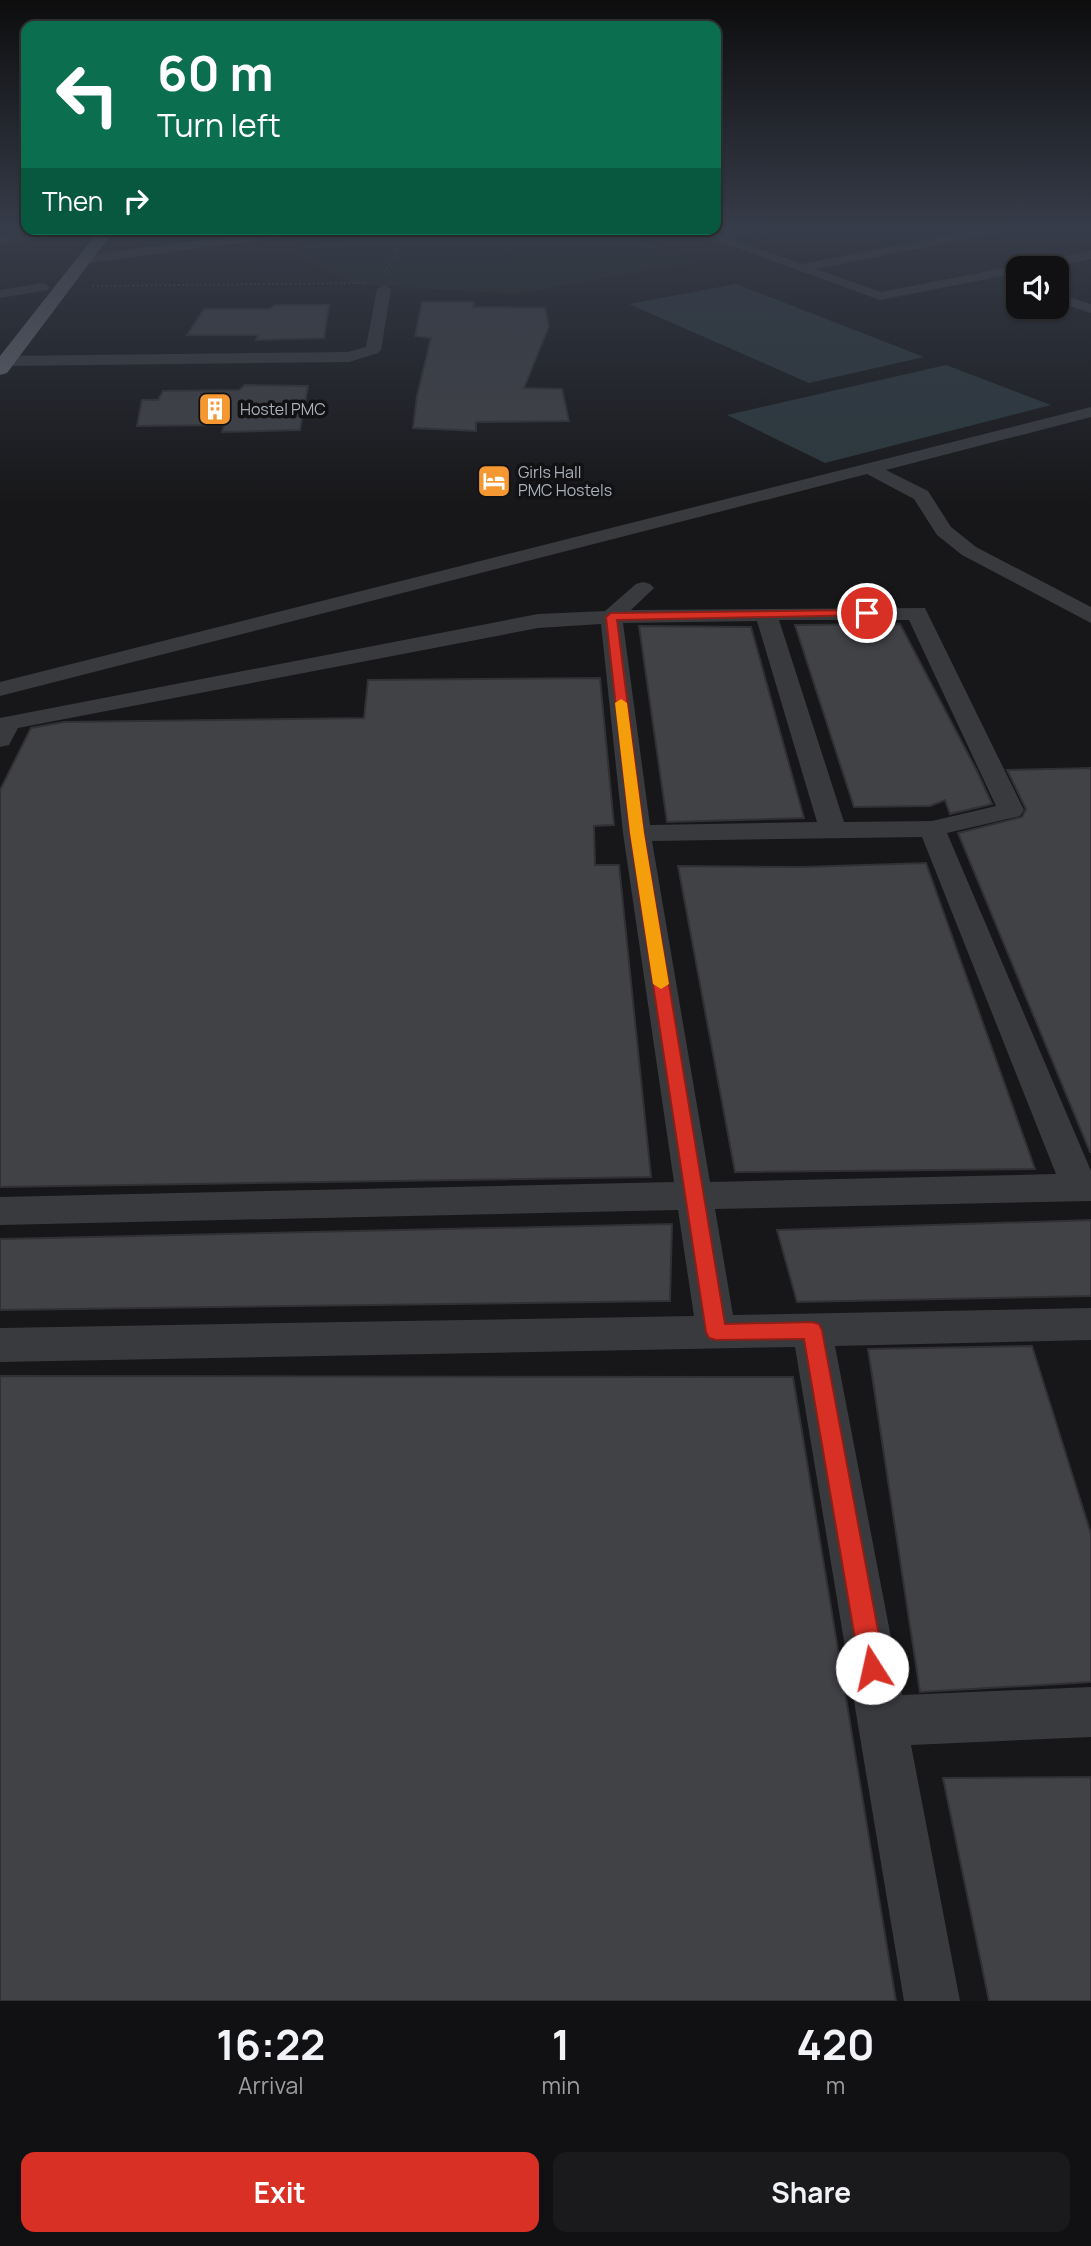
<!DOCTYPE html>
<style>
body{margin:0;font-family:Manrope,sans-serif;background:#1a1a1c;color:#f1f3f6;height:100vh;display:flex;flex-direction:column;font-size:26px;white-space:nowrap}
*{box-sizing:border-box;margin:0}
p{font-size:23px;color:#9c9da0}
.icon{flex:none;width:38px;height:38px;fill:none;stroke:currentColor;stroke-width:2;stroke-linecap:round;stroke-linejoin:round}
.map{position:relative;height:2001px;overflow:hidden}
.sheet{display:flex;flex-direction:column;background:#111113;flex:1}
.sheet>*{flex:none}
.hud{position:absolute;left:21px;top:21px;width:700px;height:214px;border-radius:14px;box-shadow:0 2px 5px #0004,0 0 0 2px #303133;background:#0b6e4f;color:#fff;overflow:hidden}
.tools{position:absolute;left:1006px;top:256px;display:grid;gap:14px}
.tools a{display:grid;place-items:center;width:63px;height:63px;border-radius:14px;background:#111113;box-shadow:0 2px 5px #0004,0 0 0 2px #303133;font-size:35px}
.pin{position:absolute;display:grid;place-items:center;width:60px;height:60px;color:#fff;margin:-30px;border:4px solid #fff;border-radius:50%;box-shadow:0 2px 7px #0007}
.me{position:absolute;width:77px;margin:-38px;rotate:350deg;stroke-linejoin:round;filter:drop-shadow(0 0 5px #0008)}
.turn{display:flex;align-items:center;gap:24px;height:147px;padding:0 21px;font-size:32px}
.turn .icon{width:91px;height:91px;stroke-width:2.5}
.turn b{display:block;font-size:49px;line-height:60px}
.then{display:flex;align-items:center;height:66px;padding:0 21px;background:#0003;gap:14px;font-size:26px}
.eta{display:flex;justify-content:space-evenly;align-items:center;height:119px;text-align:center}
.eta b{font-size:42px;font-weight:700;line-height:49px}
.primary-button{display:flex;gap:14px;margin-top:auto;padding:14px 21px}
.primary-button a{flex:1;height:80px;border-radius:14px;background:#d93025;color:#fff;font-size:28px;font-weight:700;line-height:80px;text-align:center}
.primary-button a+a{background:#1a1a1c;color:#f1f3f6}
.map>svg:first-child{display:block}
.green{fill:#1f271f}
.water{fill:#2c383d}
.building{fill:#414246;stroke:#313135;stroke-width:2}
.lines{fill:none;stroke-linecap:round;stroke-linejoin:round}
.path{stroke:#3e4145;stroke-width:2;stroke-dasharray:2 2.5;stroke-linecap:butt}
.minor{fill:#383a3e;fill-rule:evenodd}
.highway{fill:#64686f;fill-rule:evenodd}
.route{fill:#d93025;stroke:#8d1f18;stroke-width:2}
.slow{fill:#f59e0b}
.labels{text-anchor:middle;stroke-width:7;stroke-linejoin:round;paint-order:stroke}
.far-poi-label{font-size:16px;fill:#a9b0b9;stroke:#121214;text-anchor:start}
</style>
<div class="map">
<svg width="1091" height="2001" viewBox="0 0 1091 2001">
<rect width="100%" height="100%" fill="#171719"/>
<path class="green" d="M 424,229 L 612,229 L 697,262 L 516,294 L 353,284 L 285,250 Z"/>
<g class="water">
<path d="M 736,284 L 924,357 L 809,383 L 629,304 Z"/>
<path d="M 946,365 L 1051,405 L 825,463 L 727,415 Z"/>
</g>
<g class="building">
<path d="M 422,302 L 474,302 L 473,307 L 545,308 L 549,326 L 524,388 L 562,389 L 569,421 L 476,422 L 476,431 L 413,428 L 417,396 L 431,338 L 415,336 Z"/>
<path d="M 275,305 L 329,305 L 324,338 L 256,340 L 258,335 L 187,335 L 204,309 L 270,309 Z"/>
<path d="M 245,385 L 308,386 L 300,430 L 222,432 L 224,425 L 137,426 L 142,400 L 158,400 L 163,391 L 239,390 Z"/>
<path d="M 900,624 L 977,771 L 992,804 L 950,814 L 945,800 L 930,806 L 854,807 L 795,625 Z"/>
<path d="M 639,626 L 751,627 L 804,818 L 667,822 Z"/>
<path d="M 600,678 L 614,825 L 594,826 L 595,865 L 619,865 L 651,1177 L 0,1187 L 0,790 L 31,728 L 64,722 L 364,718 L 368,680 Z"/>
<path d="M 1091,768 L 1091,1152 L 1090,1152 L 958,833 L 1022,817 L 1026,809 L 1007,770 Z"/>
<path d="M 926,863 L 1035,1169 L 735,1172 L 678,866 L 802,867 Z"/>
<path d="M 1091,1220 L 1091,1296 L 797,1302 L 777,1230 Z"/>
<path d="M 672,1224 L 670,1301 L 0,1310 L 0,1239 Z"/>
<path d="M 1032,1346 L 1091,1534 L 1091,1682 L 920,1692 L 868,1349 Z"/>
<path d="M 0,1376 L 793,1377 L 896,2001 L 0,2001 Z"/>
<path d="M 1091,1777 L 1091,2001 L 989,2001 L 943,1778 Z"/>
</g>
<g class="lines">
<g class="path">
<path d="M 384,273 L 398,250 L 398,229"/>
<path d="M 92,286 L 366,283"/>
</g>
<g class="minor">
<path d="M 756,226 L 782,226 L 729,238 L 802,264 L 994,226 L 1019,226 L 1013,230 L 816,269 L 881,292 L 1091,251 L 1091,259 L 1047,268 L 1018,268 L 1018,273 L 880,300 L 685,229 L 703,229 L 715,233 Z"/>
<path d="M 54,229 L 89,229 L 83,233 L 0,244 L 0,236 Z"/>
<path d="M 282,229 L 317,229 L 311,233 L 83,264 L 77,260 L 83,256 Z"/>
<path d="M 43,283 L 50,287 L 48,290 L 0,298 L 0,290 Z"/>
<path d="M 384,285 L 391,289 L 381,350 L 378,353 L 349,362 L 6,366 L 0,363 L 1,358 L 6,356 L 348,352 L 366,347 L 377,289 Z"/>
<path d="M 1057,293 L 1091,304 L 1091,313 L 1057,302 Z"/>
<path d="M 1091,407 L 1091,417 L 886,470 L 928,491 L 951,527 L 976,547 L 1091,607 L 1091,623 L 962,555 L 937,535 L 914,499 L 867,474 L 0,696 L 0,682 Z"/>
<path d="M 643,582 L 650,584 L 654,588 L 631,610 L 925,608 L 1024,810 L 1020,816 L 947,833 L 1091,1171 L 1091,1201 L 715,1209 L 733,1315 L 1091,1308 L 1091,1340 L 835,1346 L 902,1695 L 1091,1687 L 1091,1737 L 911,1745 L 960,2001 L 904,2001 L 795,1347 L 0,1362 L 0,1328 L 694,1316 L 678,1210 L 0,1225 L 0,1197 L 674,1182 L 623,833 L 601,624 L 538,628 L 18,728 L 9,745 L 0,747 L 0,718 L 538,614 L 605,611 L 636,584 ZM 779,620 L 909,620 L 996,806 L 932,821 L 844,822 ZM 757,621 L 817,822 L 650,825 L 623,623 ZM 922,837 L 1056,1174 L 710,1182 L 652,841 Z"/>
</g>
<path class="highway" d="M 100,229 L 115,229 L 7,373 L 0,375 L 0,356 Z"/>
</g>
<linearGradient id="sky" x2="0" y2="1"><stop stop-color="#0d0d0e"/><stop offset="0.45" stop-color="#363c49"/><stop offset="1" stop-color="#363c49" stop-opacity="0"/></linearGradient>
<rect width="1091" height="506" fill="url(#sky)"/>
<path class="route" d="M 867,610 L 872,613 L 870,615 L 617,620 L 644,833 L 725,1324 L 812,1322 L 819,1324 L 822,1330 L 885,1668 L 881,1677 L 872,1681 L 864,1677 L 860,1668 L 804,1339 L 716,1340 L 709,1338 L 706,1332 L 630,833 L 606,617 L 611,613 Z"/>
<path class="slow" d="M 621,699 L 627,703 L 644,833 L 669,984 L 661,989 L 653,984 L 630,833 L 615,703 Z"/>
<defs>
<g id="building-square" transform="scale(1.75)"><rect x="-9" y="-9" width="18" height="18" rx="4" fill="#f59832" stroke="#121214"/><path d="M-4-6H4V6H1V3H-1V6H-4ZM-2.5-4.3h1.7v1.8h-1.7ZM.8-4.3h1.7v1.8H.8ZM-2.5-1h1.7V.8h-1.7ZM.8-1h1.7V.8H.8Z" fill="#fff"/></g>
<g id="hotel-square" transform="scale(1.75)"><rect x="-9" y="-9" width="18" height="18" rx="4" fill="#f59832" stroke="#121214"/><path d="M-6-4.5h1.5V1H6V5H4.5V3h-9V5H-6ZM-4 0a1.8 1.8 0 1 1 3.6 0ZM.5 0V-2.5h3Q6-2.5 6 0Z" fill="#fff"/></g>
</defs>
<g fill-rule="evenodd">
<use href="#building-square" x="215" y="409"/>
<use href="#hotel-square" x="494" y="481"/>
</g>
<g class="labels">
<g class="far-poi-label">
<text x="240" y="415">Hostel PMC</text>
<text x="518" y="478">Girls Hall<tspan x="518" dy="18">PMC Hostels</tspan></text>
</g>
</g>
</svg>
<div class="tools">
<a><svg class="icon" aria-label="sound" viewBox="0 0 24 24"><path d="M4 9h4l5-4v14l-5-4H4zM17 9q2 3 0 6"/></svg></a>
</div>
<div class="pin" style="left:867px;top:613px;background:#d93025"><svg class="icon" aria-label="arrive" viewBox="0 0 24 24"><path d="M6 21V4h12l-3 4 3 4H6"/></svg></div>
<svg class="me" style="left:872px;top:1668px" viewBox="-20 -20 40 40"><circle r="19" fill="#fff"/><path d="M0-13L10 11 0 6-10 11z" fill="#d93025"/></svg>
<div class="hud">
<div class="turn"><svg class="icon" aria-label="left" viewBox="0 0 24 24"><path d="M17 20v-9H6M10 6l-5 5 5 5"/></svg><div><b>60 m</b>Turn left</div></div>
<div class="then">Then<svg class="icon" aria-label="right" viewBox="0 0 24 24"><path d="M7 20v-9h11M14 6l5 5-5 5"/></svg></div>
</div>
</div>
<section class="sheet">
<div class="eta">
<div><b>16:22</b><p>Arrival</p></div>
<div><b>1</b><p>min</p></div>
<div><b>420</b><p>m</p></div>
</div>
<div class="primary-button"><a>Exit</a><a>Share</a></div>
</section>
